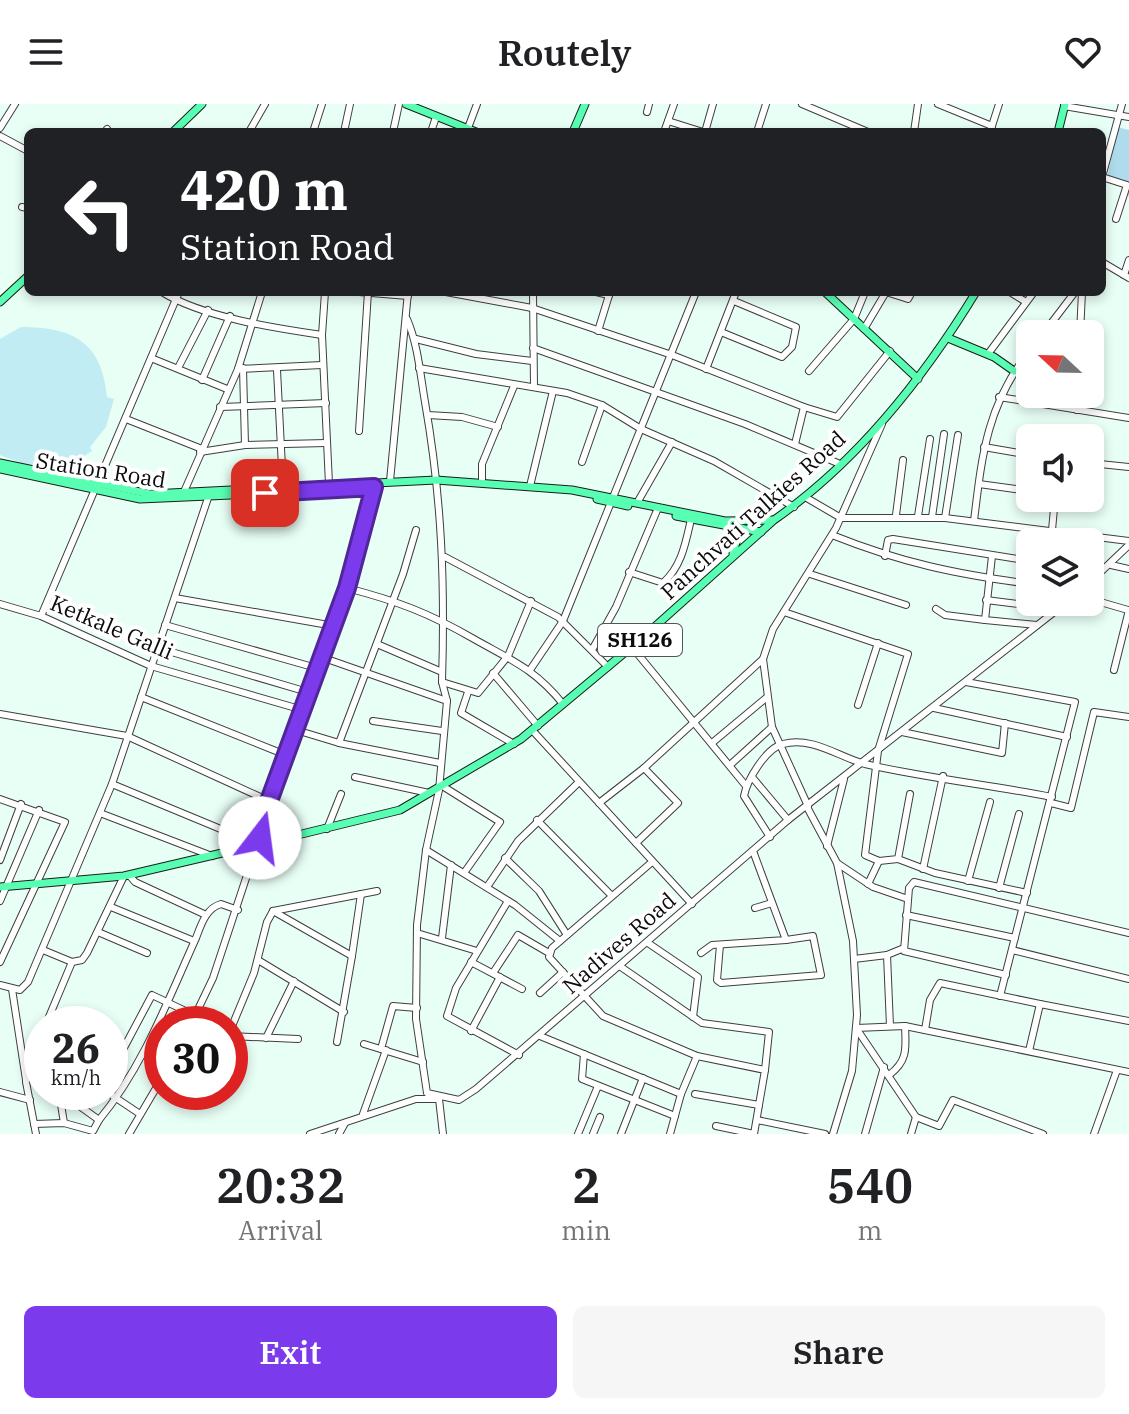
<!DOCTYPE html>
<style>
body{margin:0;font-family:"IBM Plex Serif",serif;background:#f6f6f6;color:#202124;height:100vh;display:flex;flex-direction:column;font-size:30px;white-space:nowrap}
*{box-sizing:border-box;margin:0}
p{font-size:26px;color:#757577}
.icon{flex:none;width:44px;height:44px;fill:none;stroke:currentColor;stroke-width:2;stroke-linecap:round;stroke-linejoin:round}
.map{position:relative;height:1030px;overflow:hidden}
.panel{display:flex;flex-direction:column;background:#fff;flex:1}
.panel>*{flex:none}
.top-card{position:absolute;left:24px;top:24px;width:1082px;height:168px;border-radius:12px;box-shadow:0 4px 12px #0003;background:#202124;color:#fff;overflow:hidden}
.needle{width:52px;rotate:292deg}
.controls{position:absolute;left:1016px;top:216px;display:grid;gap:16px}
.controls a{display:grid;place-items:center;width:88px;height:88px;border-radius:12px;background:#fff;box-shadow:0 4px 12px #0003;font-size:40px}
.speed{position:absolute;left:24px;top:902px;display:flex;gap:16px;font-size:40px;font-weight:700;text-align:center}
.speed>*{display:grid;place-content:center;width:104px;height:104px;border-radius:50%;background:#fff;box-shadow:0 4px 12px #0003;line-height:1}
.speed small{font-size:20px;font-weight:400}
.speed .limit{border:12px solid #d22;background:#fff;color:#111}
.pin{position:absolute;display:grid;place-items:center;width:68px;height:68px;color:#fff;margin:-34px;border-radius:16px;box-shadow:0 4px 12px #0006}
.me{position:absolute;width:88px;margin:-44px;rotate:15deg;stroke-linejoin:round;filter:drop-shadow(0 0 6px #0008)}
.turn{display:flex;align-items:center;gap:28px;height:168px;padding:0 24px;font-size:36px}
.turn .icon{width:104px;height:104px;stroke-width:2.5}
.turn b{display:block;font-size:56px;line-height:68px}
.eta{display:flex;justify-content:space-evenly;align-items:center;height:136px;text-align:center}
.eta b{font-size:48px;font-weight:600;line-height:56px}
.action{display:flex;gap:16px;margin-top:auto;padding:16px 24px}
.action a{flex:1;height:92px;border-radius:12px;background:#7c3aed;color:#fff;font-size:32px;font-weight:600;line-height:92px;text-align:center}
.action a+a{background:#f6f6f6;color:#202124}
header{display:flex;justify-content:space-between;align-items:center;height:104px;padding:0 24px;background:#fff;font-size:36px;font-weight:600}
.map>svg:first-child{display:block}
.green{fill:#afdcec}
.pitch{fill:#c2ecf3}
.lines{fill:none;stroke-linecap:round;stroke-linejoin:round}
.minor-casing{stroke:#3e3e3e;stroke-width:8}
.major-casing{stroke:#1c1c1c;stroke-width:9}
.minor{stroke:#fff;stroke-width:6}
.major{stroke:#58ffb2;stroke-width:7}
.route-casing{stroke:#51269a;stroke-width:20}
.route{stroke:#7c3aed;stroke-width:14}
.labels{text-anchor:middle;stroke-width:8;stroke-linejoin:round;paint-order:stroke}
.shield{fill:#fff;stroke:#545454;stroke-width:2}
.shield-label{font-size:20px;font-weight:bold;fill:#0b0b0b}
.street-label{font-size:22px;fill:#0b0b0b;stroke:#fff}
</style>
<header><svg class="icon" aria-label="menu" viewBox="0 0 24 24"><path d="M4 6h16M4 12h16M4 18h16"/></svg>Routely<svg class="icon" aria-label="heart" viewBox="0 0 24 24"><path d="M12 20l-8-8c-3-5 5-10 8-4 3-6 11-1 8 4z"/></svg></header>
<div class="map">
<svg width="1129" height="1030" viewBox="0 0 1129 1030">
<rect width="100%" height="100%" fill="#e8fff6"/>
<path class="green" d="M 1117,23 L 1129,26 L 1129,92 L 1124,90 L 1126,81 L 1107,75 Z"/>
<path class="pitch" d="M 21,223 C 73,223 102,238 107,293 L 114,295 L 106,323 L 90,343 L 92,347 L 72,360 L 48,365 L 47,362 L 24,360 L 0,351 L 0,235 Z"/>
<g class="lines">
<g class="minor-casing">
<g id="minor">
<path d="M 802,0 L 868,28"/>
<path d="M 938,0 L 992,22"/>
<path d="M 1064,2 L 1129,13"/>
<path d="M 647,8 L 649,0"/>
<path d="M 668,17 L 703,28"/>
<path d="M 0,24 L 15,0"/>
<path d="M 468,24 L 477,0"/>
<path d="M 107,25 L 109,28"/>
<path d="M 52,28 L 54,28"/>
<path d="M 249,28 L 265,0"/>
<path d="M 313,28 L 322,0"/>
<path d="M 344,28 L 350,0"/>
<path d="M 393,28 L 399,0"/>
<path d="M 431,28 L 436,13"/>
<path d="M 609,28 L 616,28"/>
<path d="M 664,28 L 674,0"/>
<path d="M 705,28 L 713,0"/>
<path d="M 757,28 L 766,0"/>
<path d="M 914,28 L 918,0"/>
<path d="M 990,28 L 999,0"/>
<path d="M 0,32 L 28,47"/>
<path d="M 1102,73 L 1122,0"/>
<path d="M 1102,73 L 1127,81 L 1116,115"/>
<path d="M 22,103 L 28,104"/>
<path d="M 1102,158 L 1129,174"/>
<path d="M 1124,171 L 1129,156"/>
<path d="M 162,188 C 202,213 274,224 322,231"/>
<path d="M 325,188 L 322,231 L 329,380"/>
<path d="M 359,188 L 408,192"/>
<path d="M 446,188 L 532,204 L 672,251 L 804,303 L 795,340"/>
<path d="M 533,188 L 534,283"/>
<path d="M 596,188 L 609,191"/>
<path d="M 886,188 L 908,195 L 912,188"/>
<path d="M 1010,188 L 1026,198"/>
<path d="M 407,215 C 418,241 420,269 425,298 C 442,395 445,480 442,578 L 447,597 L 439,686 L 426,746 L 417,821 L 416,915 L 427,989 L 459,996 L 476,985 L 788,716 L 1067,498"/>
<path d="M 864,225 L 886,188"/>
<path d="M 598,227 L 610,188"/>
<path d="M 721,228 L 782,253 L 792,243 L 796,223 L 734,197"/>
<path d="M 1043,230 L 1075,188"/>
<path d="M 1080,230 L 1082,188"/>
<path d="M 416,235 L 476,250 L 532,257"/>
<path d="M 533,244 L 745,320 L 840,360"/>
<path d="M 988,250 L 1034,188"/>
<path d="M 151,254 L 227,285"/>
<path d="M 178,264 L 208,206"/>
<path d="M 243,264 L 245,341"/>
<path d="M 419,264 L 567,289 L 602,301 L 641,325 L 714,357 L 794,403"/>
<path d="M 238,265 L 322,261"/>
<path d="M 706,265 L 736,188"/>
<path d="M 277,266 L 283,383"/>
<path d="M 809,267 L 854,215 L 865,188"/>
<path d="M 202,276 L 230,212"/>
<path d="M 999,293 L 1129,314"/>
<path d="M 220,303 L 326,299"/>
<path d="M 804,303 L 837,313 L 890,247"/>
<path d="M 1077,306 L 1078,290"/>
<path d="M 428,311 L 462,313 L 498,323"/>
<path d="M 126,315 L 202,345"/>
<path d="M 359,327 L 368,188"/>
<path d="M 984,343 L 1030,351"/>
<path d="M 200,348 L 245,341 L 326,339"/>
<path d="M 582,358 L 602,301"/>
<path d="M 1090,359 L 1129,363"/>
<path d="M 390,377 L 408,188"/>
<path d="M 482,378 L 482,360 L 514,282"/>
<path d="M 979,380 L 1030,387"/>
<path d="M 530,382 L 553,287"/>
<path d="M 183,390 L 238,265 L 262,188"/>
<path d="M 805,393 L 841,414 L 945,414 L 1129,437"/>
<path d="M 637,399 L 672,338"/>
<path d="M 896,411 L 903,356"/>
<path d="M 918,412 L 930,335"/>
<path d="M 932,413 L 944,330"/>
<path d="M 945,414 L 958,331"/>
<path d="M 974,417 C 982,350 987,301 1030,246"/>
<path d="M 416,426 L 403,470 L 339,639 L 440,659"/>
<path d="M 1052,426 L 1055,394"/>
<path d="M 832,431 C 902,459 956,470 1030,480"/>
<path d="M 885,452 L 888,436 L 893,435 L 1030,457"/>
<path d="M 992,452 L 985,516 L 1037,521"/>
<path d="M 445,453 L 558,513 L 608,563"/>
<path d="M 1111,461 L 1129,465"/>
<path d="M 629,468 L 663,479 C 683,461 686,436 692,411"/>
<path d="M 810,470 L 906,501"/>
<path d="M 1090,478 L 1129,441"/>
<path d="M 347,484 C 397,497 429,509 474,535 C 511,556 535,565 563,600"/>
<path d="M 175,494 L 334,522"/>
<path d="M 1090,495 L 1128,506"/>
<path d="M 986,496 L 1057,505"/>
<path d="M 0,500 L 41,512 L 151,562 L 303,606"/>
<path d="M 936,505 L 945,511 L 985,516"/>
<path d="M 784,508 L 908,550 L 878,647 L 865,751 L 879,757 L 898,755 L 910,690"/>
<path d="M 41,512 L 179,188"/>
<path d="M 165,521 L 320,565"/>
<path d="M 377,540 L 442,568"/>
<path d="M 632,543 L 746,682"/>
<path d="M 158,544 L 311,589"/>
<path d="M 592,546 L 616,503 L 658,404"/>
<path d="M 324,554 L 447,597"/>
<path d="M 530,566 L 563,517 L 696,188"/>
<path d="M 1114,566 L 1129,506"/>
<path d="M 493,569 L 538,622"/>
<path d="M 442,578 L 478,589 L 508,552 L 531,497"/>
<path d="M 966,578 L 1075,598 L 1000,892"/>
<path d="M 468,588 L 461,609 L 514,640"/>
<path d="M 141,593 L 286,651"/>
<path d="M 858,601 L 878,539"/>
<path d="M 934,604 L 1067,633"/>
<path d="M 0,610 L 127,632 L 269,697"/>
<path d="M 373,617 L 442,627"/>
<path d="M 296,626 L 339,639"/>
<path d="M 532,626 L 692,800"/>
<path d="M 902,628 L 1002,649 L 1005,619"/>
<path d="M 712,639 L 766,594"/>
<path d="M 730,661 L 772,623"/>
<path d="M 355,673 L 429,689"/>
<path d="M 752,673 L 788,716"/>
<path d="M 112,680 L 252,738"/>
<path d="M 444,683 L 500,718 L 464,769"/>
<path d="M 0,695 L 65,718 L 0,858"/>
<path d="M 599,699 L 644,664"/>
<path d="M 1051,699 L 1071,704 L 1094,608 L 1129,613"/>
<path d="M 808,702 L 772,623 L 763,555 L 773,525 L 836,424 L 882,320"/>
<path d="M 807,703 L 837,759 L 853,837 L 857,911 L 852,967 L 833,1030"/>
<path d="M 100,709 L 212,752"/>
<path d="M 537,716 L 611,791"/>
<path d="M 327,725 L 341,690"/>
<path d="M 770,733 L 744,692 C 747,676 766,644 783,640 C 812,632 839,653 865,660 C 926,674 991,681 1052,693"/>
<path d="M 260,734 L 269,697 L 347,484 L 373,378"/>
<path d="M 636,739 L 678,699 L 644,664 L 763,555"/>
<path d="M 827,742 L 844,675"/>
<path d="M 426,746 L 515,801 L 560,837"/>
<path d="M 505,754 L 539,787 L 567,831"/>
<path d="M 898,755 L 935,769 L 1027,789"/>
<path d="M 0,756 L 21,700"/>
<path d="M 652,758 L 552,844 L 549,853 L 603,912 L 697,952 L 765,966 L 754,1030 L 716,1022"/>
<path d="M 837,759 L 873,783 L 908,795"/>
<path d="M 923,765 L 943,672"/>
<path d="M 129,771 L 135,778 L 206,811"/>
<path d="M 968,777 L 990,698"/>
<path d="M 868,780 L 879,757"/>
<path d="M 487,783 L 518,737 L 579,678"/>
<path d="M 999,784 L 1019,710"/>
<path d="M 0,797 L 39,706"/>
<path d="M 508,797 L 456,884 L 447,912 L 519,951"/>
<path d="M 111,803 L 194,837"/>
<path d="M 755,804 L 772,799"/>
<path d="M 273,807 L 377,787"/>
<path d="M 906,811 L 1015,834"/>
<path d="M 98,828 L 147,849"/>
<path d="M 417,829 L 477,847"/>
<path d="M 442,834 L 451,761"/>
<path d="M 648,839 L 698,873 L 693,913"/>
<path d="M 720,841 L 717,876 L 721,879 L 821,871 L 813,832 L 786,836"/>
<path d="M 43,846 L 72,858"/>
<path d="M 1012,846 L 1129,875"/>
<path d="M 701,849 L 712,841 L 786,836 L 753,747"/>
<path d="M 352,852 L 361,790"/>
<path d="M 854,855 L 887,851"/>
<path d="M 258,856 L 344,908"/>
<path d="M 471,858 L 522,885"/>
<path d="M 621,863 L 702,919 L 769,928 L 765,966"/>
<path d="M 493,869 L 518,831 L 549,849"/>
<path d="M 1006,871 L 904,847 L 909,784 L 914,778 L 1129,829"/>
<path d="M 0,881 L 20,886 L 28,878 L 112,680 L 209,391"/>
<path d="M 12,885 L 26,976"/>
<path d="M 540,889 L 563,868"/>
<path d="M 46,920 L 72,858 L 82,856 L 87,849 L 124,772"/>
<path d="M 191,920 L 213,874 L 255,747"/>
<path d="M 890,922 L 887,851 L 904,844"/>
<path d="M 856,924 L 905,922 L 1129,968"/>
<path d="M 856,924 L 916,1013 L 939,1022 L 953,996 L 1043,1030"/>
<path d="M 925,926 L 930,896 L 940,879 L 1040,900"/>
<path d="M 230,927 L 254,869 L 267,818 L 273,807 L 352,852 L 337,938"/>
<path d="M 471,927 L 500,873"/>
<path d="M 230,932 L 298,935"/>
<path d="M 540,932 L 681,990 L 670,1030"/>
<path d="M 266,934 L 294,877"/>
<path d="M 364,940 L 423,958"/>
<path d="M 381,945 L 393,902 L 417,904"/>
<path d="M 1029,947 L 1040,900 L 1129,917"/>
<path d="M 584,950 L 582,975 L 675,1012"/>
<path d="M 110,970 L 152,891 L 194,911"/>
<path d="M 889,971 C 908,957 906,944 905,922"/>
<path d="M 0,988 L 30,996"/>
<path d="M 59,988 L 64,1019"/>
<path d="M 107,988 L 140,1010"/>
<path d="M 681,990 L 697,952"/>
<path d="M 695,990 L 759,1001"/>
<path d="M 363,1010 L 386,946"/>
<path d="M 99,1016 C 143,963 168,896 196,834 C 201,821 206,804 221,800 L 238,806"/>
<path d="M 757,1016 L 825,1030"/>
<path d="M 34,1020 L 64,1019 L 93,1027 L 99,1016 L 60,988"/>
<path d="M 36,1030 L 26,978 L 42,932"/>
<path d="M 129,1030 L 162,974"/>
<path d="M 310,1030 L 416,995 L 439,995 L 443,1030"/>
<path d="M 339,1030 L 345,1019"/>
<path d="M 578,1030 L 598,982"/>
<path d="M 593,1030 L 600,1013"/>
<path d="M 621,1030 L 643,974"/>
<path d="M 865,1030 L 884,963"/>
<path d="M 911,1030 L 916,1013"/>
<path d="M 1094,1030 L 1117,966"/>
</g>
</g>
<g class="major-casing">
<g id="major">
<path d="M 406,0 L 476,28"/>
<path d="M 173,28 L 202,0"/>
<path d="M 573,28 L 585,0"/>
<path d="M 1058,28 L 1065,0"/>
<path d="M 825,188 L 918,275"/>
<path d="M 0,198 L 28,172"/>
<path d="M 948,234 L 994,253 L 1014,267"/>
<path d="M 0,359 L 150,390 L 436,376 L 572,386 L 725,417 L 772,416"/>
<path d="M 0,365 L 140,395 L 254,390"/>
<path d="M 597,395 L 628,402"/>
<path d="M 676,412 L 761,428"/>
<path d="M 731,424 L 737,435 L 733,449"/>
<circle cx="258" cy="741" r="7"/>
<path d="M 265,739 L 400,706 L 521,635 L 641,535 L 774,416 C 857,358 923,275 976,188"/>
<path d="M 0,783 L 124,772 L 252,742"/>
</g>
</g>
<use href="#minor" class="minor"/>
<use href="#major" class="major"/>
</g>
<g class="lines">
<g class="route-casing">
<path id="route" d="M 260,734 L 269,697 L 347,484 L 374,383 L 265,389"/>
</g>
<use href="#route" class="route"/>
</g>
<g class="labels">
<rect class="shield" x="598" y="520" width="84" height="32" rx="6"/>
<g class="shield-label">
<text x="640" y="543">SH126</text>
</g>
<g class="street-label">
<text transform="translate(101 366) rotate(9)" y="8">Station Road</text>
<text transform="translate(753 411) rotate(-42)" y="8">Panchvati Talkies Road</text>
<text transform="translate(112 523) rotate(23)" y="8">Ketkale Galli</text>
<text transform="translate(619 839) rotate(-41)" y="8">Nadives Road</text>
</g>
</g>
</svg>
<div class="controls">
<a><svg class="needle" viewBox="-14 -14 28 28"><path d="M0-13l5 13h-10z" fill="#e53935"/><path d="M0 13l5-13h-10z" fill="#757577"/></svg></a>
<a><svg class="icon" aria-label="sound" viewBox="0 0 24 24"><path d="M4 9h4l5-4v14l-5-4H4zM17 9q2 3 0 6"/></svg></a>
<a><svg class="icon" aria-label="layers" viewBox="0 0 24 24"><path d="M12 4l9 5-9 5-9-5zM3 14l9 5 9-5"/></svg></a>
</div>
<div class="speed"><div>26<small>km/h</small></div><div class="limit">30</div></div>
<div class="pin" style="left:265px;top:389px;background:#d93025"><svg class="icon" aria-label="arrive" viewBox="0 0 24 24"><path d="M6 21V4h12l-3 4 3 4H6"/></svg></div>
<svg class="me" style="left:260px;top:734px" viewBox="-20 -20 40 40"><circle r="19" fill="#fff"/><path d="M0-13L10 11 0 6-10 11z" fill="#7c3aed"/></svg>
<div class="top-card">
<div class="turn"><svg class="icon" aria-label="left" viewBox="0 0 24 24"><path d="M17 20v-9H6M10 6l-5 5 5 5"/></svg><div><b>420 m</b>Station Road</div></div>
</div>
</div>
<section class="panel">
<div class="eta">
<div><b>20:32</b><p>Arrival</p></div>
<div><b>2</b><p>min</p></div>
<div><b>540</b><p>m</p></div>
</div>
<div class="action"><a>Exit</a><a>Share</a></div>
</section>
